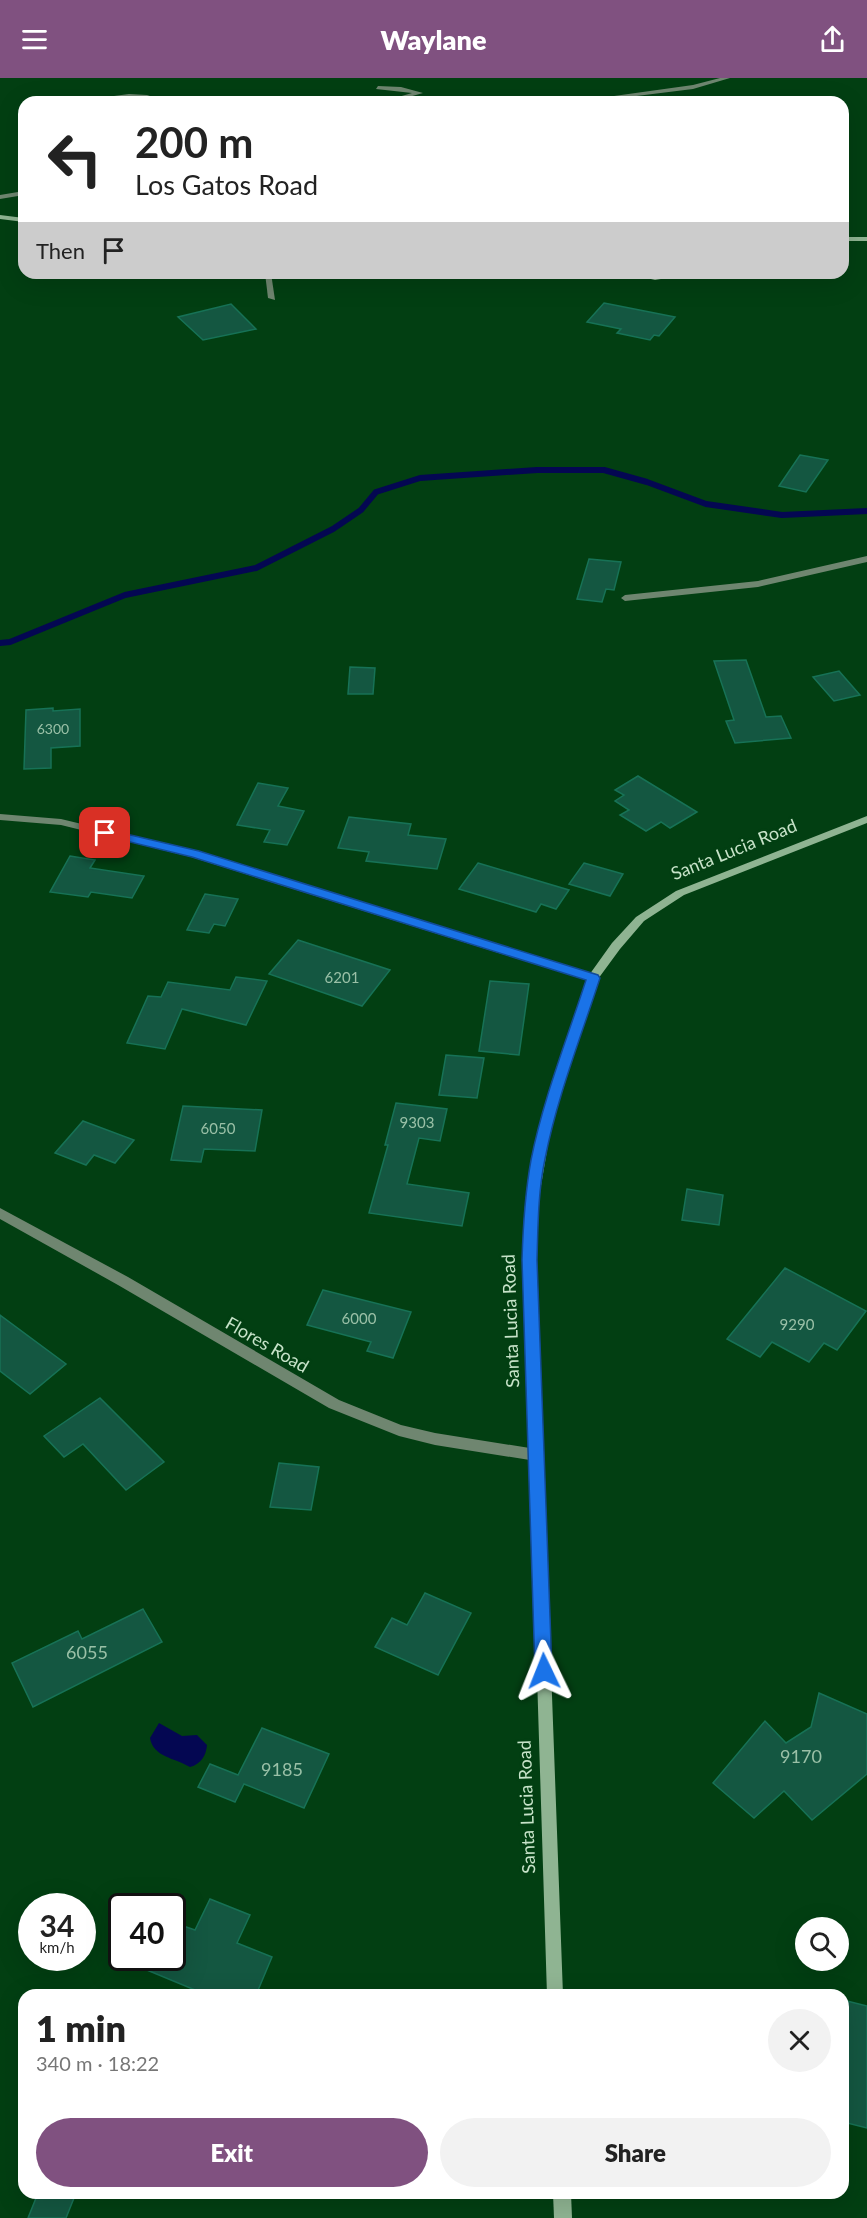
<!DOCTYPE html>
<meta charset="utf-8">
<style>
body{margin:0;font-family:Lato,sans-serif;background:#f2f2f2;color:#222;height:100vh;display:flex;flex-direction:column;font-size:22px;white-space:nowrap}
*{box-sizing:border-box;margin:0}
p{font-size:20px;color:#767676}
.icon{flex:none;width:33px;height:33px;fill:none;stroke:currentColor;stroke-width:2;stroke-linecap:round;stroke-linejoin:round}
.map{position:relative;flex:1;overflow:hidden}
.panel{position:absolute;left:18px;top:1911px;width:831px;height:210px;display:flex;flex-direction:column;background:#fff;border-radius:18px;box-shadow:0 6px 24px #0002}
.panel>*{flex:none}
.banner{position:absolute;left:18px;top:18px;width:831px;height:183px;border-radius:18px;box-shadow:0 6px 24px #0002;background:#fff;color:#222;overflow:hidden}
.buttons{position:absolute;left:795px;top:1839px;display:grid;gap:12px}
.buttons a{display:grid;place-items:center;width:54px;height:54px;border-radius:50%;background:#fff;box-shadow:0 6px 24px #0002;font-size:30px}
.speed{position:absolute;left:18px;top:1815px;display:flex;gap:12px;font-size:30px;font-weight:700;text-align:center}
.speed>*{display:grid;place-content:center;width:78px;height:78px;border-radius:50%;background:#fff;box-shadow:0 6px 24px #0002;line-height:1}
.speed small{font-size:15px;font-weight:400}
.speed .limit{border:3px solid #111;border-radius:9px;background:#fff;color:#111}
.pin{position:absolute;display:grid;place-items:center;width:51px;height:51px;color:#fff;margin:-26px;border-radius:12px;box-shadow:0 3px 9px #0006}
.me{position:absolute;width:66px;margin:-33px;rotate:358deg;stroke-linejoin:round;filter:drop-shadow(0 0 4px #0008)}
.turn{display:flex;align-items:center;gap:21px;height:126px;padding:0 18px;font-size:27px}
.turn .icon{width:78px;height:78px;stroke-width:2.5}
.turn b{display:block;font-size:42px;line-height:51px}
.then{display:flex;align-items:center;height:57px;padding:0 18px;background:#0003;gap:12px;font-size:22px}
.round{display:grid;place-items:center;flex:none;width:63px;height:63px;border-radius:32px;background:#f2f2f2}
.summary{display:flex;align-items:center;justify-content:space-between;height:102px;padding:0 18px}
h1{font-size:36px;font-weight:800;line-height:45px}
.button{display:flex;gap:12px;margin-top:auto;padding:12px 18px}
.button a{flex:1;height:69px;border-radius:36px;background:#805180;color:#fff;font-size:24px;font-weight:800;line-height:69px;text-align:center}
.button a+a{background:#f2f2f2;color:#222}
header{display:flex;justify-content:space-between;align-items:center;height:78px;padding:0 18px;background:#805180;color:#fff;font-size:27px;font-weight:800}
.map>svg:first-child{display:block}
.water{fill:#040752}
.lines{fill:none;stroke-linecap:round;stroke-linejoin:round}
.stream{stroke:#040752;stroke-width:6}
.building{fill:#145741;stroke:#177256;stroke-width:1.5}
.lane{fill:#6f8670;fill-rule:evenodd}
.street{fill:#6f8670;fill-rule:evenodd}
.secondary{fill:#8fb492;fill-rule:evenodd}
.route{fill:#1a73e8;stroke:#114b97;stroke-width:1.5}
.labels{text-anchor:middle;stroke-width:5;stroke-linejoin:round;paint-order:stroke}
.far-number-label{font-size:14px;fill:#9ac0a7}
.number-label{font-size:15px;fill:#9ac0a7}
.street-label{font-size:18px;fill:#c7e3c9;stroke:#023f12}
.near-number-label{font-size:18px;fill:#9ac0a7}
</style>
<header><svg class="icon" aria-label="menu" viewBox="0 0 24 24"><path d="M4 6h16M4 12h16M4 18h16"/></svg>Waylane<svg class="icon" aria-label="share" viewBox="0 0 24 24"><path d="M12 15V3M7 8l5-5 5 5M5 13v7h14v-7"/></svg></header>
<div class="map">
<svg width="867" height="2140" viewBox="0 0 867 2140">
<rect width="100%" height="100%" fill="#023f12"/>
<path class="water" d="M 159,1645 L 182,1658 L 197,1657 L 207,1667 C 206,1678 201,1686 190,1689 C 175,1680 153,1679 150,1660 Z"/>
<g class="lines">
<path class="stream" d="M 0,565 L 10,564 L 125,517 L 256,490 L 333,451 L 361,432 L 376,414 L 420,400 L 537,392 L 604,392 L 647,404 L 706,426 L 782,437 L 867,433"/>
</g>
<g class="building">
<path d="M 604,225 L 675,239 L 659,258 L 654,257 L 650,262 L 617,255 L 621,251 L 587,244 Z"/>
<path d="M 231,226 L 256,251 L 203,262 L 178,239 Z"/>
<path d="M 800,377 L 828,382 L 806,414 L 779,408 Z"/>
<path d="M 589,481 L 621,484 L 614,512 L 606,511 L 602,524 L 577,521 Z"/>
<path d="M 746,582 L 766,639 L 781,638 L 791,660 L 735,665 L 726,643 L 734,642 L 714,583 Z"/>
<path d="M 350,589 L 375,590 L 373,616 L 348,616 Z"/>
<path d="M 839,593 L 860,617 L 834,623 L 813,599 Z"/>
<path d="M 53,630 L 53,633 L 80,631 L 80,668 L 51,670 L 51,690 L 24,691 L 26,632 Z"/>
<path d="M 638,698 L 697,734 L 670,750 L 661,744 L 646,753 L 620,737 L 629,732 L 615,723 L 624,717 L 615,712 Z"/>
<path d="M 258,705 L 288,710 L 278,728 L 304,733 L 287,767 L 264,764 L 270,752 L 237,747 Z"/>
<path d="M 349,739 L 411,746 L 408,757 L 446,761 L 437,791 L 366,783 L 369,774 L 338,770 Z"/>
<path d="M 70,778 L 95,782 L 90,790 L 144,798 L 132,820 L 91,814 L 88,819 L 50,814 Z"/>
<path d="M 478,785 L 569,812 L 556,831 L 541,826 L 536,834 L 459,811 Z"/>
<path d="M 584,785 L 623,796 L 610,818 L 569,806 Z"/>
<path d="M 205,816 L 238,821 L 225,848 L 214,846 L 209,855 L 187,852 Z"/>
<path d="M 298,862 L 390,892 L 362,928 L 269,896 Z"/>
<path d="M 236,899 L 267,903 L 246,947 L 182,931 L 165,971 L 127,965 L 148,918 L 161,919 L 168,904 L 230,912 Z"/>
<path d="M 490,903 L 529,906 L 519,977 L 479,973 Z"/>
<path d="M 446,977 L 484,980 L 477,1020 L 439,1017 Z"/>
<path d="M 396,1025 L 447,1031 L 440,1063 L 419,1060 L 407,1106 L 469,1115 L 462,1148 L 369,1135 L 388,1067 L 385,1067 Z"/>
<path d="M 183,1028 L 262,1032 L 255,1073 L 204,1071 L 201,1084 L 171,1082 Z"/>
<path d="M 83,1043 L 134,1062 L 115,1085 L 94,1077 L 86,1087 L 55,1075 Z"/>
<path d="M 687,1111 L 723,1117 L 719,1147 L 682,1142 Z"/>
<path d="M 785,1190 L 866,1233 L 837,1272 L 824,1265 L 809,1284 L 772,1264 L 760,1279 L 727,1261 Z"/>
<path d="M 323,1212 L 411,1234 L 393,1280 L 367,1273 L 371,1264 L 307,1247 Z"/>
<path d="M 0,1237 L 66,1286 L 30,1316 L 0,1293 Z"/>
<path d="M 100,1320 L 164,1384 L 126,1412 L 83,1366 L 64,1379 L 44,1358 Z"/>
<path d="M 279,1385 L 319,1389 L 311,1432 L 270,1429 Z"/>
<path d="M 425,1515 L 471,1535 L 438,1597 L 375,1569 L 392,1540 L 407,1547 Z"/>
<path d="M 143,1531 L 162,1564 L 33,1629 L 12,1585 L 78,1553 L 82,1561 Z"/>
<path d="M 819,1615 L 867,1636 L 867,1696 L 812,1742 L 784,1713 L 754,1740 L 713,1705 L 765,1643 L 786,1665 L 811,1649 Z"/>
<path d="M 262,1650 L 329,1676 L 304,1730 L 244,1706 L 235,1724 L 198,1709 L 210,1686 L 238,1697 Z"/>
<path d="M 210,1821 L 250,1837 L 237,1865 L 272,1879 L 256,1917 L 207,1917 L 118,1880 L 172,1880 L 172,1844 L 195,1852 Z"/>
<path d="M 843,1922 L 867,1928 L 867,2050 L 843,2044 Z"/>
<path d="M 38,2115 L 76,2115 L 66,2140 L 28,2140 Z"/>
</g>
<g class="lines">
<path class="lane" d="M 867,478 L 867,484 L 758,509 L 625,523 L 621,520 L 625,517 L 758,503 Z"/>
<g class="street">
<path d="M 720,0 L 730,0 L 693,11 L 588,24 L 571,24 L 693,7 Z"/>
<path d="M 378,8 L 401,9 L 423,15 L 391,24 L 381,24 L 412,15 L 376,11 Z"/>
<path d="M 129,16 L 147,17 L 156,20 L 154,24 L 148,24 L 149,21 L 129,19 L 102,24 L 114,18 Z"/>
<path d="M 24,113 L 24,117 L 0,121 L 0,117 Z"/>
<path d="M 265,195 L 271,195 L 275,222 L 268,220 Z"/>
<path d="M 0,736 L 61,741 L 198,774 L 597,897 L 599,900 L 593,904 L 589,903 L 191,779 L 61,747 L 0,742 Z"/>
<path d="M 0,1130 L 128,1199 L 339,1322 L 401,1347 L 435,1355 L 536,1371 L 541,1373 L 543,1377 L 541,1381 L 536,1383 L 435,1367 L 399,1358 L 329,1330 L 118,1207 L 0,1141 Z"/>
</g>
<g class="secondary">
<path d="M 0,137 L 24,140 L 24,144 L 0,141 Z"/>
<rect x="843" y="159" width="24" height="4"/>
<path d="M 626,195 L 655,198 L 696,195 L 655,202 Z"/>
<path d="M 867,738 L 867,745 L 684,817 L 644,843 L 620,871 L 598,901 L 551,1049 L 537,1131 L 536,1182 L 563,1917 L 547,1917 L 524,1182 L 525,1131 L 539,1049 L 587,900 L 612,865 L 636,839 L 676,813 Z"/>
<path d="M 553,2115 L 571,2115 L 572,2140 L 554,2140 Z"/>
</g>
</g>
<path class="route" d="M 105,751 L 199,773 L 598,897 L 600,900 C 581,959 557,1019 545,1081 C 538,1114 538,1148 537,1182 L 552,1593 L 550,1599 L 544,1601 L 538,1599 L 535,1593 L 522,1182 C 523,1148 525,1115 531,1082 C 543,1021 567,961 586,902 L 192,779 L 101,757 L 101,752 Z"/>
<g class="labels">
<g class="far-number-label">
<text x="53" y="656">6300</text>
</g>
<g class="number-label">
<text x="342" y="905">6201</text>
<text x="417" y="1050">9303</text>
<text x="218" y="1056">6050</text>
<text x="359" y="1246">6000</text>
<text x="797" y="1252">9290</text>
</g>
<g class="street-label">
<text transform="translate(734 772) rotate(-22)" y="6">Santa Lucia Road</text>
<text transform="translate(511 1243) rotate(-92)" y="6">Santa Lucia Road</text>
<text transform="translate(267 1267) rotate(30)" y="6">Flores Road</text>
<text transform="translate(527 1729) rotate(-92)" y="6">Santa Lucia Road</text>
</g>
<g class="near-number-label">
<text x="87" y="1581">6055</text>
<text x="801" y="1685">9170</text>
<text x="282" y="1698">9185</text>
</g>
</g>
</svg>
<div class="buttons">
<a><svg class="icon" aria-label="search" viewBox="0 0 24 24"><circle cx="10" cy="10" r="6"/><path d="M15 15l6 6"/></svg></a>
</div>
<div class="speed"><div>34<small>km/h</small></div><div class="limit">40</div></div>
<div class="pin" style="left:105px;top:755px;background:#d93025"><svg class="icon" aria-label="arrive" viewBox="0 0 24 24"><path d="M6 21V4h12l-3 4 3 4H6"/></svg></div>
<svg class="me" style="left:544px;top:1593px" viewBox="-20 -20 40 40"><path d="M0-17L14 15 0 8-14 15z" fill="#1a73e8" stroke="#fff" stroke-width="4"/></svg>
<div class="banner">
<div class="turn"><svg class="icon" aria-label="left" viewBox="0 0 24 24"><path d="M17 20v-9H6M10 6l-5 5 5 5"/></svg><div><b>200 m</b>Los Gatos Road</div></div>
<div class="then">Then<svg class="icon" aria-label="arrive" viewBox="0 0 24 24"><path d="M6 21V4h12l-3 4 3 4H6"/></svg></div>
</div>
<section class="panel">
<div class="summary"><div><h1>1 min</h1><p>340 m · 18:22</p></div><a class="round"><svg class="icon" aria-label="close" viewBox="0 0 24 24"><path d="M6 6l12 12M18 6L6 18"/></svg></a></div>
<div class="button"><a>Exit</a><a>Share</a></div>
</section>
</div>
